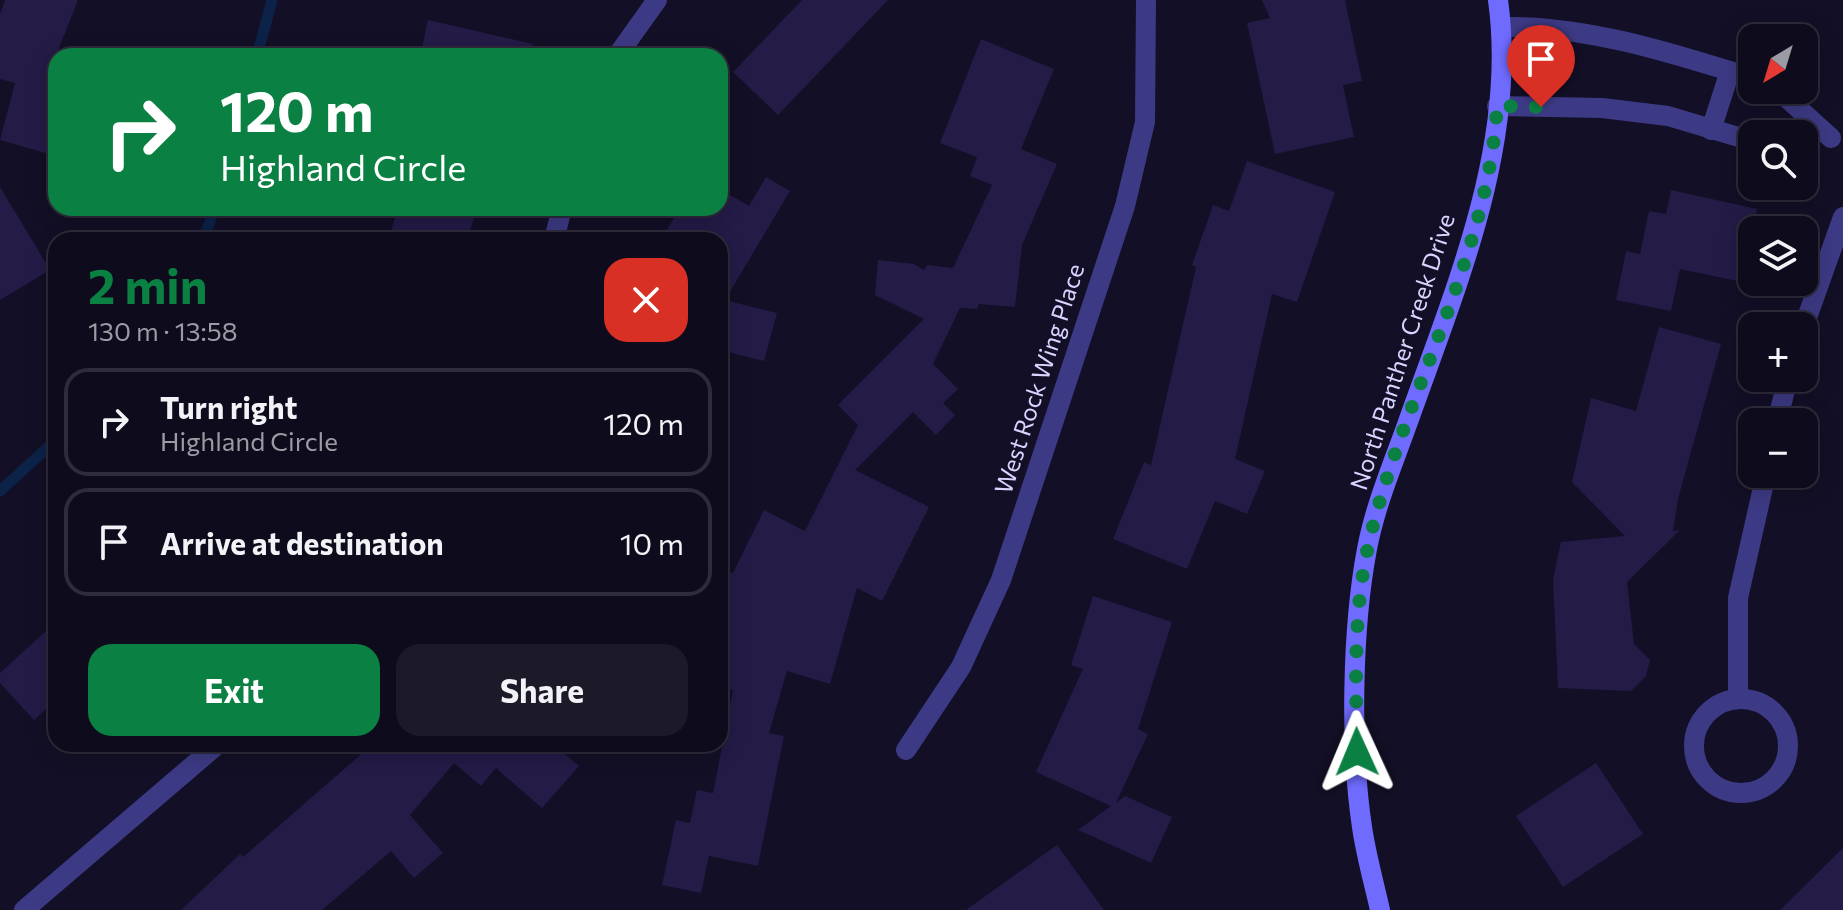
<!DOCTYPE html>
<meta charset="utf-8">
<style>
body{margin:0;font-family:Commissioner,sans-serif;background:#1c1929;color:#f1f3f6;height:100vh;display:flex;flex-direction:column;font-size:30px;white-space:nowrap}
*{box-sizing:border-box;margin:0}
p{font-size:26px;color:#9b9ba3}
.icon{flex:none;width:44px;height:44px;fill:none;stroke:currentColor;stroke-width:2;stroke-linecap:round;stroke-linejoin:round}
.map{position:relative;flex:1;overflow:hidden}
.side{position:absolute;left:48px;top:232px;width:680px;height:520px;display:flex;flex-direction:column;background:#0e0b1c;border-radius:24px;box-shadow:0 4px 20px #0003,0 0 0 2px #2e2b3b}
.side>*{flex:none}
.top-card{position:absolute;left:48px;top:48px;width:680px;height:168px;border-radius:24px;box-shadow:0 4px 20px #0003,0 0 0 2px #2e2b3b;background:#0b8043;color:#fff;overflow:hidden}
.needle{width:52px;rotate:218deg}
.fabs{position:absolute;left:1738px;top:24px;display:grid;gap:16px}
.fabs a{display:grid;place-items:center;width:80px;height:80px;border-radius:16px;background:#0e0b1c;box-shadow:0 4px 20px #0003,0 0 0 2px #2e2b3b;font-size:40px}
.pin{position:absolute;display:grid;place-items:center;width:68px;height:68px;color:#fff;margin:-82px -34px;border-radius:50% 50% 50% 0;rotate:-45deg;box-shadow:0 0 8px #0007}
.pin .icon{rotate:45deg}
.me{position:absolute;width:88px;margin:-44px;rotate:359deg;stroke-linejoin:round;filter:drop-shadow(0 0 6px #0008)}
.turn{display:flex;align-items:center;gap:28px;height:168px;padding:0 40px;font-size:36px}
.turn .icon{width:104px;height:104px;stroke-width:2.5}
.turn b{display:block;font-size:56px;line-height:68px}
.round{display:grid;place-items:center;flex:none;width:84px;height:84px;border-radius:24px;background:#1c1929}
.head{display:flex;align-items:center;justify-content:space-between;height:136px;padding:0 40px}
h1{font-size:48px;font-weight:700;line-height:60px;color:#0b8043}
.button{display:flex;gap:16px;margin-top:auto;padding:16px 40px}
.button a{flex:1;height:92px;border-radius:24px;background:#0b8043;color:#fff;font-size:32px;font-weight:700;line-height:92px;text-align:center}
.button a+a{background:#1c1929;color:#f1f3f6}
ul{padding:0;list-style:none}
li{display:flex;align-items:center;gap:24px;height:108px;margin:0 16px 12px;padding:0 24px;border:4px solid #2e2b3b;border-radius:24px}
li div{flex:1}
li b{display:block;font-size:30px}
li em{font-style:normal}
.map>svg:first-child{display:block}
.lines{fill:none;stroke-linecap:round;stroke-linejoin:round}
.stream{stroke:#0c2248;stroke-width:11}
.building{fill:#241b47}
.street{stroke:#3d3a85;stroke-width:20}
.secondary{stroke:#6f6bff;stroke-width:20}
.route{stroke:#0b8043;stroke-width:14;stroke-dasharray:0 25.2}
.labels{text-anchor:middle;stroke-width:6;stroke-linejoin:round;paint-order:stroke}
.street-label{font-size:24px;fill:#d9d4ff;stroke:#130f26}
</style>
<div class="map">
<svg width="1843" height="910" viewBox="0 0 1843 910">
<rect width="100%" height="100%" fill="#130f26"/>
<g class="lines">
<g class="stream">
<path d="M 257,56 L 272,0"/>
<path d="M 203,240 L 215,208"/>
<path d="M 0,491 L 56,440"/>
</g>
</g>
<g class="building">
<path d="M 5,0 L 78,0 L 56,56 L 56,156 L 0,140 L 15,83 L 0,79 L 0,14 Z"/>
<path d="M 802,0 L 888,0 L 778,115 L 733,72 Z"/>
<path d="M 1262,0 L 1345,0 L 1362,81 L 1343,85 L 1354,137 L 1275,154 L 1247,23 L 1270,18 Z"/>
<path d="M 428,20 L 533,44 L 531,56 L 420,56 Z"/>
<path d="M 981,39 L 1054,69 L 1021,149 L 1057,164 L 1022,245 L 1015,307 L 979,304 L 977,309 L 960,308 L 933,364 L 958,389 L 943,403 L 955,415 L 936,435 L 913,412 L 855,470 L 929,507 L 882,601 L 857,588 L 830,684 L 787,671 L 769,733 L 784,736 L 758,866 L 709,856 L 701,893 L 662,885 L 676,820 L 690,823 L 697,790 L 713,793 L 733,690 L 720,686 L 720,600 L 728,572 L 733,573 L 764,510 L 805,531 L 858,425 L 838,405 L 924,319 L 875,295 L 878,260 L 914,264 L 924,270 L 927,265 L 953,268 L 992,185 L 970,176 L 977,157 L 940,143 Z"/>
<path d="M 1247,161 L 1335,192 L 1297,302 L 1272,294 L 1235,459 L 1265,471 L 1247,514 L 1215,501 L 1187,569 L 1113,539 L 1144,462 L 1151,465 L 1196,267 L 1192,265 L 1213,205 L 1229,211 Z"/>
<path d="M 766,177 L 790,191 L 725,300 L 777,313 L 764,361 L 720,350 L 720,240 L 661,240 L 680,208 L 720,208 L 720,189 L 749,206 Z"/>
<path d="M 0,187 L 50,270 L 0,300 Z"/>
<path d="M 1671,190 L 1757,209 L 1742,282 L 1680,269 L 1671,311 L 1616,300 L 1626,251 L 1640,254 L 1649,211 L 1666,214 Z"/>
<path d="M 398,208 L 477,208 L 467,240 L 388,240 Z"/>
<path d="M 1659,327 L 1721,344 L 1678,499 L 1673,531 L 1680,530 L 1627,582 L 1634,644 L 1650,660 L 1646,676 L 1631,691 L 1558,688 L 1553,579 L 1561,542 L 1625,536 L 1572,482 L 1591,398 L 1636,411 Z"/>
<path d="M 1093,596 L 1172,622 L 1138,729 L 1148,734 L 1116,803 L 1125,796 L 1172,817 L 1151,863 L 1078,830 L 1111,806 L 1036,772 L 1083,669 L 1071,665 Z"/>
<path d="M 56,622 L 56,700 L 34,720 L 0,683 L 0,673 Z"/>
<path d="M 373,744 L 553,744 L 579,766 L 542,808 L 496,768 L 481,786 L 454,763 L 410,815 L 443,853 L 414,878 L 391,851 L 322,910 L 181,910 L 240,854 L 243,857 Z"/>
<path d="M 1596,763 L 1643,834 L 1563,887 L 1516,816 Z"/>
<path d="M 1057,845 L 1104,910 L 966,910 Z"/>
<path d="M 1843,848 L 1843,910 L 1780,910 Z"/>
</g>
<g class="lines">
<g class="street">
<path d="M 1501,27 C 1585,25 1672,53 1752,78"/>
<path d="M 617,56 L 657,0"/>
<path d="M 1778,90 L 1831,138"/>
<path d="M 1497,106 L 1602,108 L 1668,116 L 1752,141"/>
<path d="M 1711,130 L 1730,71"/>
<path d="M 554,240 L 562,208"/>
<path d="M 1804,326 L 1843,217"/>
<path d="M 1777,422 L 1788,378"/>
<path d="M 1738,699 L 1738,598 L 1766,474"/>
<circle cx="1741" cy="746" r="47"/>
<path d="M 906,750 L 961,667 L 1001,580 L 1125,206 L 1145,122 L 1146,0"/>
<path d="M 24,910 L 218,744"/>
</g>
<path class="secondary" d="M 1380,910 C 1374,883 1366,855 1362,827 C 1350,747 1352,628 1367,549 C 1375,506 1393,464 1408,422 C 1455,289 1518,144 1498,0"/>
</g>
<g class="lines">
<path class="route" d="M 1357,752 C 1356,685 1353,613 1368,547 C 1400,402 1489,256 1497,106 L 1541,107"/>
</g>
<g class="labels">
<g class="street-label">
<text transform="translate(1403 352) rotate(-72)" y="8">North Panther Creek Drive</text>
<text transform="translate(1040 379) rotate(-72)" y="8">West Rock Wing Place</text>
</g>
</g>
</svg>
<div class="fabs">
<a><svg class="needle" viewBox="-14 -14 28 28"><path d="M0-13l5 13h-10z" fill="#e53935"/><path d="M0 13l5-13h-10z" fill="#9b9ba3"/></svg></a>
<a><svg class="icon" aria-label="search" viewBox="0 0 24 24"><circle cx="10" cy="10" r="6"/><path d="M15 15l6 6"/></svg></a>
<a><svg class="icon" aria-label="layers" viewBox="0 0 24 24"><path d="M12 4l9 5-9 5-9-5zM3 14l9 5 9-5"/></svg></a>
<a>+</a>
<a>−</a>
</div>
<div class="pin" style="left:1541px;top:107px;background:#d93025"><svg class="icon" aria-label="arrive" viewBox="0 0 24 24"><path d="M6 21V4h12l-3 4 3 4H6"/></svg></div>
<svg class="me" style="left:1357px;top:752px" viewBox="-20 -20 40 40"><path d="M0-17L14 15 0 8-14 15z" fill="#0b8043" stroke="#fff" stroke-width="4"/></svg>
<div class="top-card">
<div class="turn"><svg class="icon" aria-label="right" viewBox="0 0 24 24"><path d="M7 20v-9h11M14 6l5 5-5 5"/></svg><div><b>120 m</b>Highland Circle</div></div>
</div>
<section class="side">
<div class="head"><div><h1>2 min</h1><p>130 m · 13:58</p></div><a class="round" style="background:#d93025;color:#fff"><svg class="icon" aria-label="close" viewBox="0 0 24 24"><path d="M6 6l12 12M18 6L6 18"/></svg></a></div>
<ul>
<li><svg class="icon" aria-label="right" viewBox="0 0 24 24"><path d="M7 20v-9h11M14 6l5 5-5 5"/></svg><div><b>Turn right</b><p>Highland Circle</p></div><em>120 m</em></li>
<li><svg class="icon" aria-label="arrive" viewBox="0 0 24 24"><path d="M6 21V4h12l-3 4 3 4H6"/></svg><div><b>Arrive at destination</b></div><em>10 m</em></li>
</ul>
<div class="button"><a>Exit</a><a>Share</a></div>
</section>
</div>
